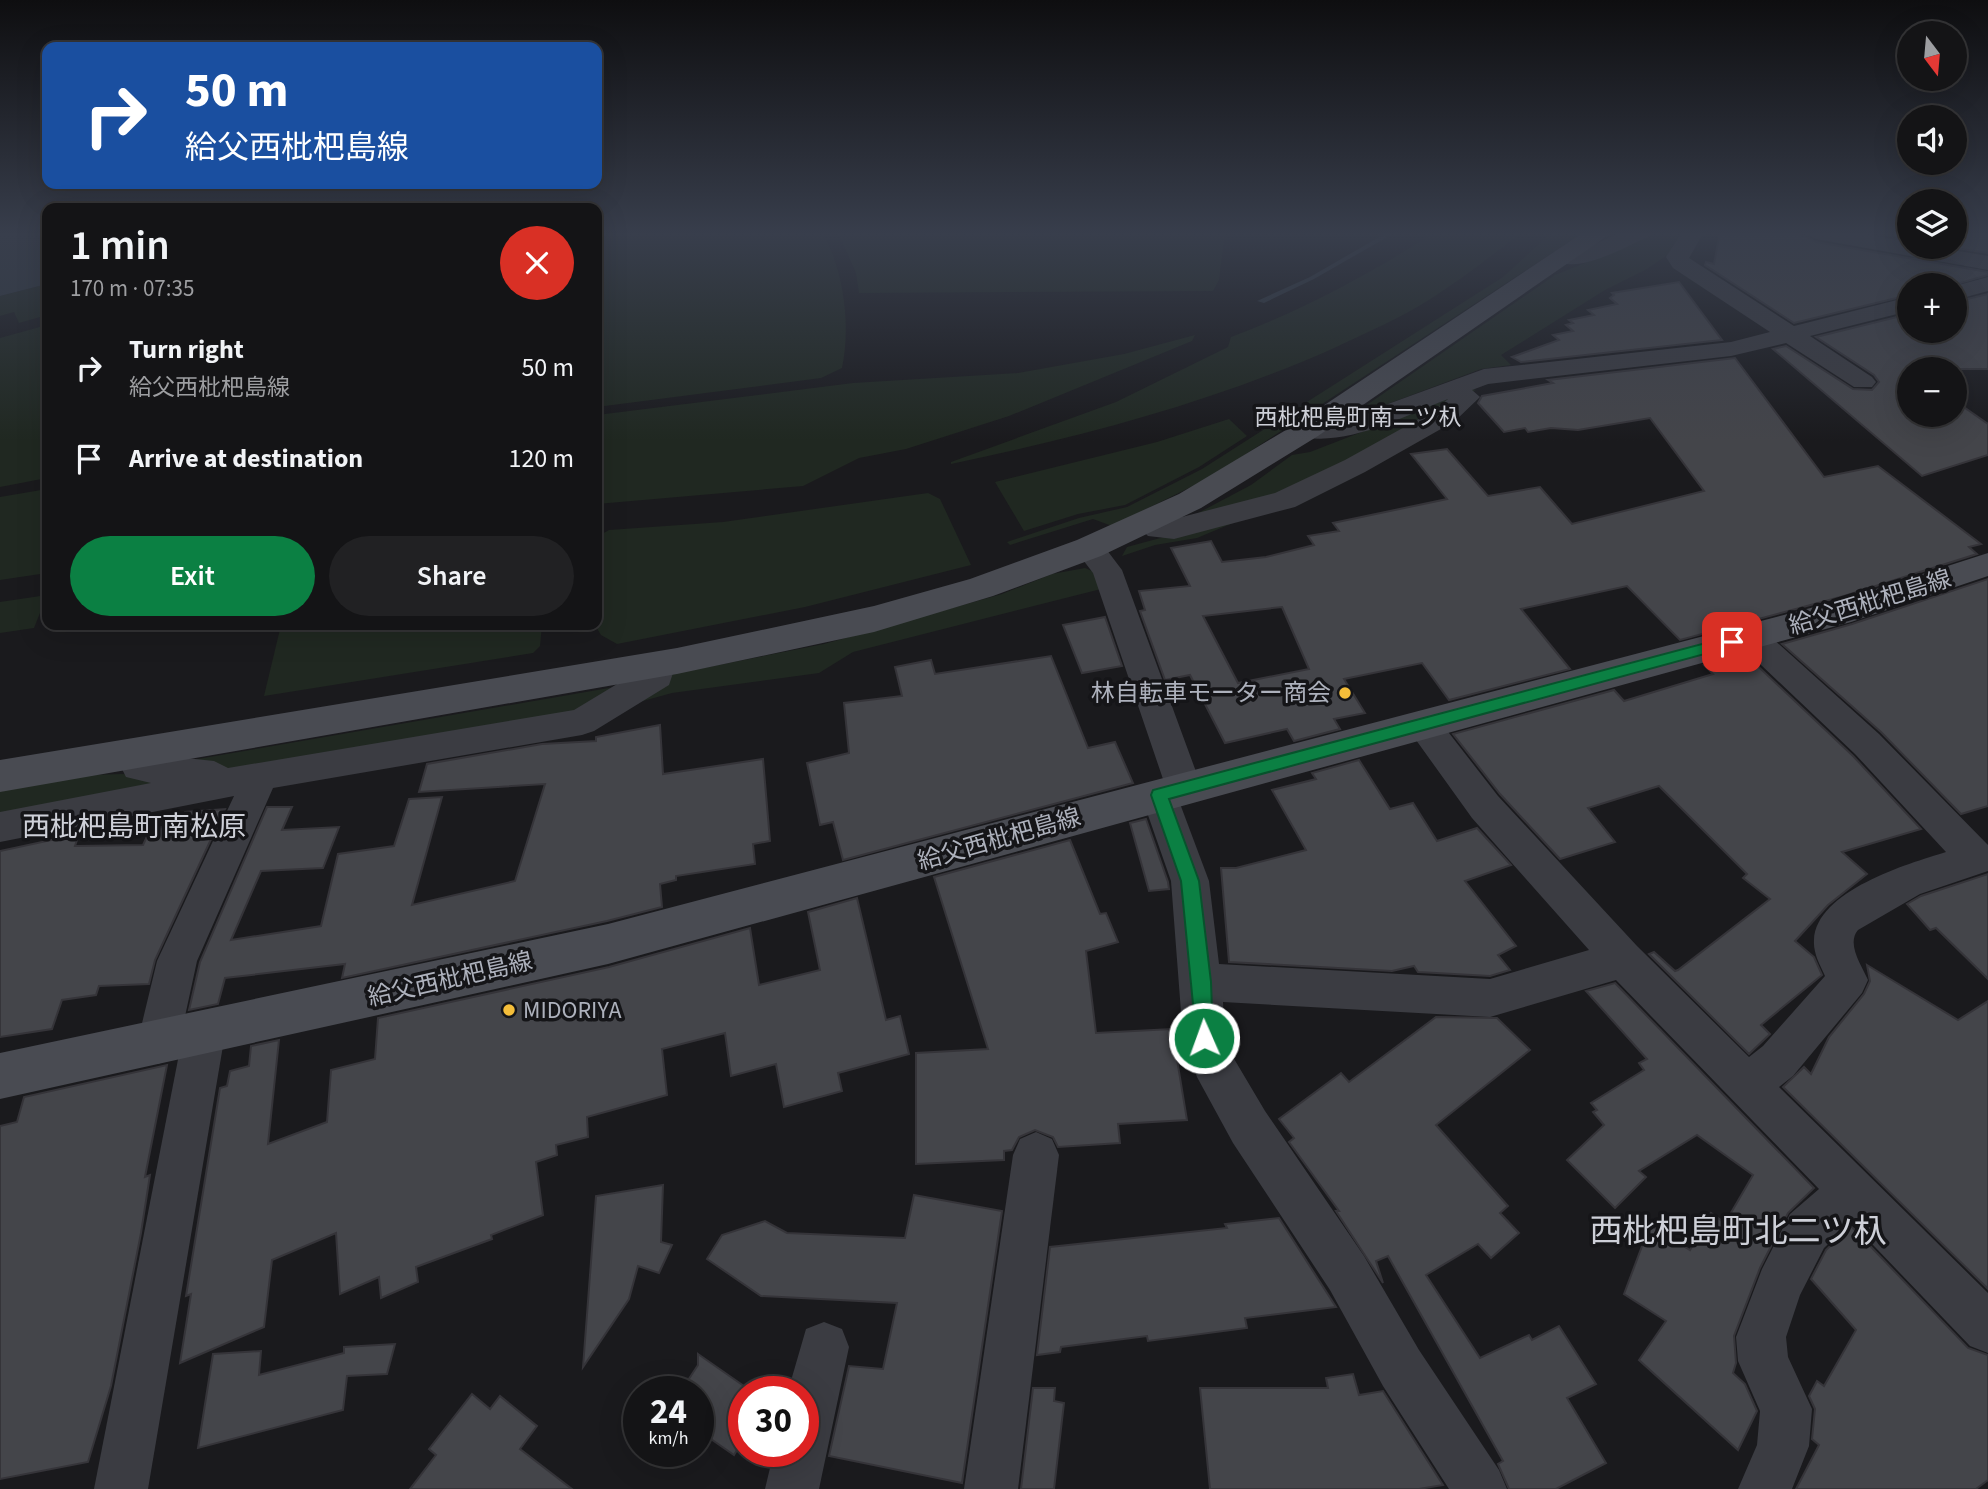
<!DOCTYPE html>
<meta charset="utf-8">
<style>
body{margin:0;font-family:"Source Sans 3","Noto Sans JP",sans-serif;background:#212123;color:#f1f3f6;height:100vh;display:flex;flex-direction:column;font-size:26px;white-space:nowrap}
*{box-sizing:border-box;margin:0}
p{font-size:23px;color:#9d9ea1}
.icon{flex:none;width:38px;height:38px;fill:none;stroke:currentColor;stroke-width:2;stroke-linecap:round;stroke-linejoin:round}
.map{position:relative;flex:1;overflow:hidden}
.details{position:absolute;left:42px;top:203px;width:560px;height:427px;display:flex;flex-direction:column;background:#141416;border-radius:14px;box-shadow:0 7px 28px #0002,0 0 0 2px #333335}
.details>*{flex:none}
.guide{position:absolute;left:42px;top:42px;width:560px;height:147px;border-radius:14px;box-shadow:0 7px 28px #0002,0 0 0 2px #333335;background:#1a4fa0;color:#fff;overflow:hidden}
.needle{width:46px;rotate:164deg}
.tools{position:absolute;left:1897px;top:21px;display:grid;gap:14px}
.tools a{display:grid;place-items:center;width:70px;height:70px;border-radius:50%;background:#141416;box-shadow:0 7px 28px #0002,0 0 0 2px #333335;font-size:35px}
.speed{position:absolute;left:623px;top:1376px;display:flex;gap:14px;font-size:35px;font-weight:700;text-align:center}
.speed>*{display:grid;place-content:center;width:91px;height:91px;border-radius:50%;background:#141416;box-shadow:0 7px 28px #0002,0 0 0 2px #333335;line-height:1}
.speed small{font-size:18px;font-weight:400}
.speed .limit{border:10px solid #d22;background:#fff;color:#111}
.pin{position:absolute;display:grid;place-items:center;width:60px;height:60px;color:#fff;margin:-30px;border-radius:14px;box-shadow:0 4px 10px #0006}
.me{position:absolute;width:77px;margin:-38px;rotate:358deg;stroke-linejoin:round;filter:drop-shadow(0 0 5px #0008)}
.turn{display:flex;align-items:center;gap:24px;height:147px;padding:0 28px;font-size:32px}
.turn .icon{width:91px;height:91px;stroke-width:2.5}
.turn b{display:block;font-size:49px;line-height:60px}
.round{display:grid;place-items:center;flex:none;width:74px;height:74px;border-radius:37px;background:#212123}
.overview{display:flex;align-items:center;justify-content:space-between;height:119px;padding:0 28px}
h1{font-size:42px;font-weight:600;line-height:52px}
.button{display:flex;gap:14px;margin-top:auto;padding:14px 28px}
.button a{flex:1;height:80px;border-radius:42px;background:#0b8043;color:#fff;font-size:28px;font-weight:600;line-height:80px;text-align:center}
.button a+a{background:#212123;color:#f1f3f6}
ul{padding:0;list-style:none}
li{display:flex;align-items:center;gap:21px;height:91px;padding:0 28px}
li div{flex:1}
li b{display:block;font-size:26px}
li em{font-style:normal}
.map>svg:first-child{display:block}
.green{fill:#202821}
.water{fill:#303941}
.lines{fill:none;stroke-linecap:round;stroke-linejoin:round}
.stream{fill:#303941;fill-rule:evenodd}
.building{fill:#44454a;stroke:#353439;stroke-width:2;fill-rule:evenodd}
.street{fill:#3b3c42;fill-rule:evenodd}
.secondary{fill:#494b52;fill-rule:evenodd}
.route{fill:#0b8043;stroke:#07532c;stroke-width:2}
.poi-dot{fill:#f5be3a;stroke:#151518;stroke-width:2.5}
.labels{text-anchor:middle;stroke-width:7;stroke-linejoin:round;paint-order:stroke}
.far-quarter-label{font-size:23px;fill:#ced0d8;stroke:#151518}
.street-label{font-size:24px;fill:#adb1bc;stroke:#151518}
.poi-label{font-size:24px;fill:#adb1bc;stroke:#151518;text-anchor:end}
.quarter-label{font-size:28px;fill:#ced0d8;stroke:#151518}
.near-quarter-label{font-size:33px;fill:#ced0d8;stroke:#151518}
</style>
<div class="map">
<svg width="1988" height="1489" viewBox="0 0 1988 1489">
<rect width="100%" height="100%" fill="#1a1a1d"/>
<g class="green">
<path d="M 597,232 L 822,232 C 844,270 851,326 842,368 L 821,378 L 597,407 Z"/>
<path d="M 838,232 L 1225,232 L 1219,280 L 1213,291 L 859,293 L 856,273 Z"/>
<path d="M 1435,232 L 1522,232 C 1493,255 1463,278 1432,298 C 1401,318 1366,333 1332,349 C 1210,403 1081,437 951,464 L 951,462 L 1116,402 L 1228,347 L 1231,337 C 1303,310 1370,274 1435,232 Z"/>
<path d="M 1552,232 L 1584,232 L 1211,477 L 1112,526 L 1093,519 L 1010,545 L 1007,542 L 1079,518 L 1127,507 L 1202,469 L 1503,277 Z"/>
<path d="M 1651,232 L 1680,232 L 1669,254 L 1647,269 L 1605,290 L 1501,355 L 1511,365 L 1481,369 L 1345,420 L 1555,275 L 1640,241 Z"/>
<path d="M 47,284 L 47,315 L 19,323 L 14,312 L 0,316 L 0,296 Z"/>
<path d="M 47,325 L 47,478 L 0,487 L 0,338 Z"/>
<path d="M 1195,335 L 1192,341 L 1009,416 L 906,449 L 859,458 L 803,486 L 597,504 L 597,415 L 853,383 L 1018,373 L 1124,354 Z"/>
<path d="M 1473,389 L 1476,390 L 1456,400 L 1455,406 L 1266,501 L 1183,521 L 1251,485 L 1292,455 L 1310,452 Z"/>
<path d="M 1229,419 L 1247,436 L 1199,467 L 1125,505 L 1078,514 L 1024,531 L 995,482 L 1157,442 Z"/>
<path d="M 47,489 L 47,573 L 0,580 L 0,497 Z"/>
<path d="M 928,493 L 940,499 L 971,565 L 805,607 L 617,644 L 601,635 L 595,625 L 597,537 L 609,530 L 723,522 Z"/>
<path d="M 1264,510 L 1197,538 L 1155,545 L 1122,556 L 1127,547 Z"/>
<path d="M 1085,568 L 1097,573 L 1105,588 L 853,652 L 819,673 L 672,693 L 621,707 L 673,674 L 824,644 L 1002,594 L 1052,574 Z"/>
<path d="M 47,595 L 34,628 L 0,633 L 0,602 Z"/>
<path d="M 281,625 L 542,625 L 540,646 L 533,653 L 264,696 Z"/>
<path d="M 632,684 L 578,717 L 251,774 L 163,765 Z"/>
<path d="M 122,774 L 204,779 L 0,823 L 0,790 L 90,775 Z"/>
</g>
<path class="water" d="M 0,232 L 47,232 L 47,284 L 0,296 Z"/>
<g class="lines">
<path class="stream" d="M 1388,232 L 1396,232 L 1314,279 L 1264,303 L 1257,301 L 1310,277 Z"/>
</g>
<g class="building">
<path d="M 1720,232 L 1784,232 L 1807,237 L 1816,242 L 1988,272 L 1988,275 L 1953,285 L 1909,285 L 1909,295 L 1794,323 L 1705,265 L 1706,262 L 1714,264 Z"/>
<path d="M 1955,232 L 1988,232 L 1988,253 L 1949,247 L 1955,247 Z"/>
<path d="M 1679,282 L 1722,340 L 1521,362 L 1512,357 L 1559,340 L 1553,335 L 1573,331 L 1566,325 L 1573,323 L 1569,320 L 1594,315 L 1588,310 L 1617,304 L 1610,298 L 1614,295 L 1612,293 Z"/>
<path d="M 1988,294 L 1988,369 L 1907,369 L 1909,415 L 1955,415 L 1955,401 L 1988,424 L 1988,455 L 1922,476 L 1773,349 L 1786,346 L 1853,389 L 1872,390 L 1879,382 L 1874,375 L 1816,337 L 1909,314 L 1909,331 L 1955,331 L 1955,302 Z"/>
<path d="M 1735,358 L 1824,477 L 1878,466 L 1981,544 L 1969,547 L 1977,554 L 1844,596 L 1680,640 L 1627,586 L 1521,609 L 1570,669 L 1449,700 L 1422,663 L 1344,679 L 1365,713 L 1334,719 L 1340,729 L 1294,741 L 1287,729 L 1225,743 L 1190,675 L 1165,680 L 1140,611 L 1145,610 L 1139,591 L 1190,586 L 1171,548 L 1211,541 L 1222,562 L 1266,557 L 1314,545 L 1308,536 L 1339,531 L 1333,523 L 1447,499 L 1411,454 L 1447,449 L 1488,496 L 1540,487 L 1572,524 L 1704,491 L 1650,418 L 1578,430 L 1551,428 L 1528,432 L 1525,428 L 1504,432 L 1478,403 L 1482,396 L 1553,383 L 1548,380 ZM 1282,607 L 1309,669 L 1238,683 L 1203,616 Z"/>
<path d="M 1988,579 L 1988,806 L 1961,814 L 1881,732 L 1782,644 L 1852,624 Z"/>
<path d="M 1105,617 L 1122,666 L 1082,673 L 1063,625 Z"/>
<path d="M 1745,654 L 1853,756 L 1921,829 L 1842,852 L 1867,874 L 1828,905 L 1795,941 L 1814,957 L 1822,975 L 1761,1025 L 1770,1034 L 1749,1054 L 1649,954 L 1654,952 L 1675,971 L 1678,970 L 1770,899 L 1743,878 L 1747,874 L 1659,786 L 1588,808 L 1615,842 L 1560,859 L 1500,794 L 1453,734 L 1614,690 L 1624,701 L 1713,674 L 1704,665 Z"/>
<path d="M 1051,656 L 1088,748 L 1115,742 L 1133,783 L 843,860 L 833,822 L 820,825 L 807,763 L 849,753 L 844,703 L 902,696 L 895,667 L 931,660 L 935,674 Z"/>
<path d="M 660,725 L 663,774 L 763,759 L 770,841 L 753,844 L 755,864 L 676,876 L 676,880 L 660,884 L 662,907 L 607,921 L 342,978 L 345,964 L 225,978 L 218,1004 L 189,1010 L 200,962 L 267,807 L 292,807 L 282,830 L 339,827 L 323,868 L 261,871 L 231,940 L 321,926 L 338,854 L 394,846 L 409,799 L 442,797 L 412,905 L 515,881 L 545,784 L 419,792 L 427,764 L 542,744 L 596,741 L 596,737 Z"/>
<path d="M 1359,760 L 1390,809 L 1413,803 L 1437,841 L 1477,828 L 1511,865 L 1465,881 L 1516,946 L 1498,955 L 1510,970 L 1490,976 L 1418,972 L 1414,966 L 1392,971 L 1229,962 L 1221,868 L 1236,868 L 1306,850 L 1272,790 L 1316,779 L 1312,773 Z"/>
<path d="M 225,809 L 155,960 L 149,984 L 99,986 L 96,995 L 62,1000 L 52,1029 L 0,1037 L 0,851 L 79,834 L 75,846 L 143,845 L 151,828 L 178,826 L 185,812 Z"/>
<path d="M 1146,819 L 1168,882 L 1169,889 L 1149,891 L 1130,823 Z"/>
<path d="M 1070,840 L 1100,914 L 1106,913 L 1118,942 L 1086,951 L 1096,1033 L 1172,1029 L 1187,1120 L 1118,1124 L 1120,1143 L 1058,1147 L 1053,1137 L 1035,1130 L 1019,1137 L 1012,1150 L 1004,1151 L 1004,1160 L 916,1164 L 916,1053 L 988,1049 L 934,877 Z"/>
<path d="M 1988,874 L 1988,979 L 1936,928 L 1930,930 L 1907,904 L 1921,896 Z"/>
<path d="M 857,898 L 886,1020 L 900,1016 L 909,1054 L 838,1073 L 842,1091 L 784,1107 L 776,1064 L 731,1076 L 725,1033 L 662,1049 L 667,1095 L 587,1117 L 588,1137 L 556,1145 L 557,1155 L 536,1162 L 543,1215 L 491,1235 L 492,1239 L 416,1267 L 418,1282 L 381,1298 L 379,1277 L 340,1294 L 336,1233 L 272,1260 L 264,1327 L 180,1363 L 191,1294 L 186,1296 L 220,1088 L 227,1086 L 230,1071 L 249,1066 L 251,1046 L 279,1040 L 268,1144 L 327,1122 L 331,1070 L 375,1059 L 378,1018 L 609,967 L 750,928 L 759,985 L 820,970 L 808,912 Z"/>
<path d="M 1867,965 L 1958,1020 L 1988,1001 L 1988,1289 L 1783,1087 L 1804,1067 L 1811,1074 L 1829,1037 L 1864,994 L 1870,981 Z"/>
<path d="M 1615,983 L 1814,1188 L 1788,1213 L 1760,1268 L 1734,1336 L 1736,1363 L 1733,1373 L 1745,1384 L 1757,1411 L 1738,1450 L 1639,1360 L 1666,1321 L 1624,1294 L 1650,1225 L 1690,1250 L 1711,1213 L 1725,1223 L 1753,1175 L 1697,1135 L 1639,1171 L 1646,1177 L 1615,1208 L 1567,1160 L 1604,1125 L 1593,1112 L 1597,1110 L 1591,1103 L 1644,1070 L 1639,1063 L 1647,1059 L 1586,991 Z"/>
<path d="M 1436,1017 L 1497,1018 L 1530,1050 L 1436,1125 L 1508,1206 L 1500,1213 L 1519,1233 L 1491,1258 L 1478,1244 L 1426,1275 L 1480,1358 L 1529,1335 L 1532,1340 L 1559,1326 L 1596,1384 L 1567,1398 L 1606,1463 L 1556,1489 L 1509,1489 L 1498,1464 L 1503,1461 L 1388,1256 L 1376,1261 L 1383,1283 L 1336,1211 L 1339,1211 L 1289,1142 L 1294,1138 L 1279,1119 L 1341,1073 L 1349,1082 Z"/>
<path d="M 167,1065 L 145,1177 L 150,1175 L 141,1233 L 111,1386 L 88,1462 L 0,1479 L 0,1126 L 17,1122 L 24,1097 Z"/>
<path d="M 663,1185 L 661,1242 L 672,1245 L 659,1273 L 638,1266 L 629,1299 L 583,1367 L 596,1196 Z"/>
<path d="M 914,1195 L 1002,1211 L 962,1483 L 829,1456 L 849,1366 L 883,1369 L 897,1303 L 761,1296 L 707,1259 L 722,1235 L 765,1221 L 787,1233 L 905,1238 Z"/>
<path d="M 1279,1218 L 1336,1307 L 1245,1318 L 1247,1328 L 1148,1341 L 1147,1336 L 1061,1347 L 1060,1352 L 1037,1355 L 1050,1247 L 1227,1228 L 1225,1224 Z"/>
<path d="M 1851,1226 L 1968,1348 L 1988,1355 L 1988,1480 L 1976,1489 L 1796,1489 L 1819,1445 L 1812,1439 L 1815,1409 L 1809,1396 L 1817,1381 L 1824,1386 L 1856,1330 L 1811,1279 L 1826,1250 Z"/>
<path d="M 395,1344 L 387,1374 L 347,1376 L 343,1410 L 198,1448 L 213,1354 L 261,1351 L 259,1375 L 344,1353 L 344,1347 Z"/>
<path d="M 698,1354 L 751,1391 L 744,1391 L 744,1438 L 734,1455 L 698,1430 L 698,1391 L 681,1391 L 698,1365 Z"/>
<path d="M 1353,1374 L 1359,1395 L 1383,1391 L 1443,1485 L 1419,1489 L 1210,1489 L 1200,1388 L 1328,1388 L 1326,1378 Z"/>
<path d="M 1033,1388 L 1055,1388 L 1054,1401 L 1064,1403 L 1054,1489 L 1021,1489 Z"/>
<path d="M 472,1394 L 490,1409 L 500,1396 L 537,1426 L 520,1449 L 572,1489 L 410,1489 L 436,1455 L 429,1449 Z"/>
</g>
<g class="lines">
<g class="street">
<path d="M 1621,232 L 1651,232 L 1648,237 C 1629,245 1570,279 1555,257 L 1558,252 L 1584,249 Z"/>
<path d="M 1682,232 L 1704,232 L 1689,258 L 1794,326 L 1909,297 L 1909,311 L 1810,336 L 1872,377 L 1876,382 L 1872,387 L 1854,387 L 1786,343 L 1731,356 L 1488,384 L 1472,390 L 1480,397 L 1455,421 L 1365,472 L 1295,507 L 1174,539 L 1148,536 L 1134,522 L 1139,515 C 1153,511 1160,519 1174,519 L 1275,493 L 1345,460 L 1437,409 L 1448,399 C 1404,416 1346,448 1297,436 L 1293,430 L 1297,424 L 1335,421 L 1366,412 L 1484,369 L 1731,342 L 1770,332 L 1673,268 L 1666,257 Z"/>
<path d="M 1805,232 L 1854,232 L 1909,242 L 1909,247 L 1935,247 L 1988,256 L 1988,270 L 1816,239 Z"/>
<path d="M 1988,277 L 1988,291 L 1955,300 L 1955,286 Z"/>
<path d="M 1089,538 L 1100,541 L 1122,570 L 1202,788 L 1197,798 L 1179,801 L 1209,881 L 1219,964 L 1490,979 L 1589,950 L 1472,818 L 1411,733 L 1406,724 L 1411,715 L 1423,711 L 1435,715 L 1498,796 L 1637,946 L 1749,1057 L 1763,1046 L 1825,976 C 1820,965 1813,953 1814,940 C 1816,891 1907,864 1946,852 L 1855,754 L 1740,645 L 1735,637 L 1740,629 L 1751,625 L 1762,629 L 1879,734 L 1988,845 L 1988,871 L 1920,894 L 1858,930 C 1846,944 1862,966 1868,980 L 1862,993 L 1793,1076 L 1779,1087 L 1988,1293 L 1988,1353 L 1970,1346 L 1851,1222 L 1824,1248 L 1800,1295 L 1786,1337 L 1788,1357 L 1812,1409 L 1809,1446 L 1792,1489 L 1738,1489 L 1757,1445 L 1760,1411 L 1738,1361 L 1736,1337 L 1762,1269 L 1790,1214 L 1819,1189 L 1616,980 L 1490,1017 L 1223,1002 L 1225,1038 L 1230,1052 L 1265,1111 L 1364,1256 L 1419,1350 L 1499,1470 L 1507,1489 L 1449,1489 L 1383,1386 L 1330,1290 L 1233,1143 L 1197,1077 L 1183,1038 L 1171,881 L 1141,795 L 1146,785 L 1164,782 L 1093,573 L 1074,548 L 1078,541 Z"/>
<path d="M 660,652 L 672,655 L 676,664 L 669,685 L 594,731 L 582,735 L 273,788 L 197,961 L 179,1044 L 173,1058 L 158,1064 L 143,1058 L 137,1044 L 157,961 L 234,796 L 0,842 L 0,812 L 151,783 L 126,777 L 121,767 L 129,742 L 141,738 L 153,742 L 158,755 L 214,761 L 228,768 L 574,710 L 642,669 L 648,655 Z"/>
<path d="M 204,1014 L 219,1020 L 225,1034 L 148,1489 L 94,1489 L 183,1034 L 189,1020 Z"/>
<path d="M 1036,1132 L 1052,1139 L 1059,1155 L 1018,1489 L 964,1489 L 1013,1155 L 1020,1139 Z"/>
<path d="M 824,1322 L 842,1329 L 849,1347 L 819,1489 L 765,1489 L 774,1451 L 803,1451 L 803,1391 L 788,1391 L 806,1329 Z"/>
</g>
<g class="secondary">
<path d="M 1584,232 L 1613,232 L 1318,436 L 1201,508 L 1101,556 L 993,596 L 874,632 L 677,674 L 0,792 L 0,760 L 677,648 L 874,606 L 970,579 L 1077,540 L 1179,494 L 1296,424 Z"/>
<path d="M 1988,553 L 1988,576 L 1851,622 L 608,964 L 0,1099 L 0,1053 L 608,924 L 1845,599 Z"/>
</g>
</g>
<linearGradient id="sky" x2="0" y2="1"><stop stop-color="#0e0e10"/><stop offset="0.53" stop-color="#383e4c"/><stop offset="1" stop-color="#383e4c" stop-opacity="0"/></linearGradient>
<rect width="1988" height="441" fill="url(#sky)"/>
<path class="route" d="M 1732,636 L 1740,642 L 1738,645 L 1169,799 L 1199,881 L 1211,982 L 1213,1038 L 1210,1045 L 1204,1047 L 1197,1045 L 1181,881 L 1151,795 L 1153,790 Z"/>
<g class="poi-dot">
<circle cx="1345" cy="693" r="7"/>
<circle cx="509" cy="1010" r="7"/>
</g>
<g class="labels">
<g class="far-quarter-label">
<text x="1358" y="425">西枇杷島町南二ツ杁</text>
</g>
<g class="street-label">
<text transform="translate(1870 602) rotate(-17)" y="8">給父西枇杷島線</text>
<text transform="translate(999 839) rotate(-16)" y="8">給父西枇杷島線</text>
<text transform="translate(450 979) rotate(-13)" y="8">給父西枇杷島線</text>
</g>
<g class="poi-label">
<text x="1331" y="701">林自転車モーター商会</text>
<text x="523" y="1018" text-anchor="start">MIDORIYA</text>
</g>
<g class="quarter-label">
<text x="134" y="836">西枇杷島町南松原</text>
</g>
<g class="near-quarter-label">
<text x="1738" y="1242">西枇杷島町北二ツ杁</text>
</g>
</g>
</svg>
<div class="tools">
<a><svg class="needle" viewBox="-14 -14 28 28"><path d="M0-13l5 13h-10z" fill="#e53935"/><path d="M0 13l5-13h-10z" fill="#9d9ea1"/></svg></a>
<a><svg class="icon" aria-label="sound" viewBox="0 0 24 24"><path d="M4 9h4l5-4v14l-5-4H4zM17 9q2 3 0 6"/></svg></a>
<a><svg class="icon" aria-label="layers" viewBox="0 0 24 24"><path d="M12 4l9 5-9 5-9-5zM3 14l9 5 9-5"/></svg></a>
<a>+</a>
<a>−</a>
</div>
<div class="speed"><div>24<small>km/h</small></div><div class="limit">30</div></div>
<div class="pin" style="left:1732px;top:642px;background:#d93025"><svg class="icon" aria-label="arrive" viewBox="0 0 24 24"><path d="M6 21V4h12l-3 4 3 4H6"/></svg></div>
<svg class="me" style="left:1204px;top:1038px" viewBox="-20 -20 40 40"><circle r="17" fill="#0b8043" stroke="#fff" stroke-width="3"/><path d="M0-11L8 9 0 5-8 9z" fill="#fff"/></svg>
<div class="guide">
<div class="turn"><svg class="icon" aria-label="right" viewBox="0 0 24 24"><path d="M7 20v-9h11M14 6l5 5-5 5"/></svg><div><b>50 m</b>給父西枇杷島線</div></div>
</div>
<section class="details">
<div class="overview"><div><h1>1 min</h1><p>170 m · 07:35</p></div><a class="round" style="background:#d93025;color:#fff"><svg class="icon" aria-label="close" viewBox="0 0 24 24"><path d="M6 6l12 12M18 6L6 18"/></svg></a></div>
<ul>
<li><svg class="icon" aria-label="right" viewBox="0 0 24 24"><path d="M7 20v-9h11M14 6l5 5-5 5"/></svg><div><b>Turn right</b><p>給父西枇杷島線</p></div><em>50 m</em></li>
<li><svg class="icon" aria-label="arrive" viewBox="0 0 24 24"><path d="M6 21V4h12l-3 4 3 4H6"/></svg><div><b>Arrive at destination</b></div><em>120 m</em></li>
</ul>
<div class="button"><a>Exit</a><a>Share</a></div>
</section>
</div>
